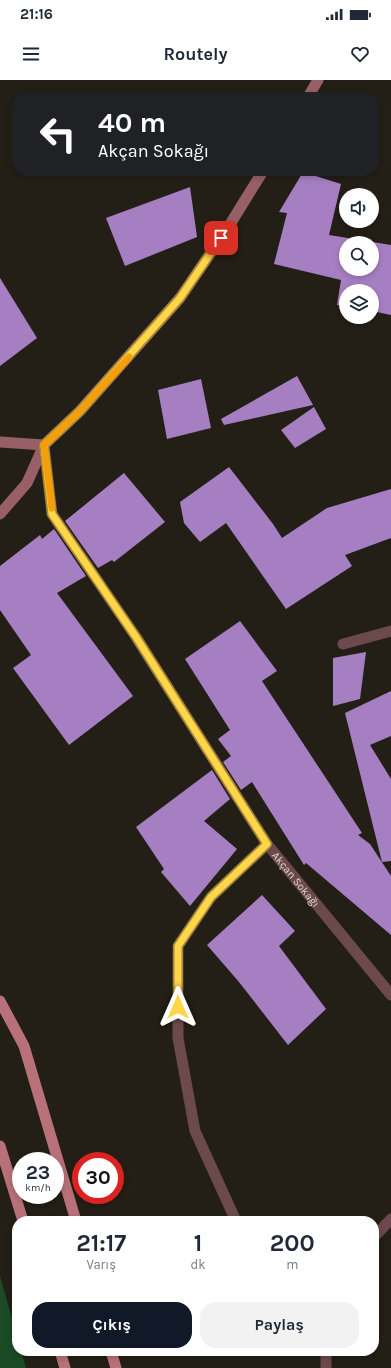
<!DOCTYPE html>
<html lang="tr">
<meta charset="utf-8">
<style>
body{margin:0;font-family:Karla,sans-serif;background:#f2f2f3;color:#1f2937;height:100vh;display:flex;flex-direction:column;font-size:15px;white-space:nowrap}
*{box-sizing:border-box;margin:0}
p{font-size:13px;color:#747a83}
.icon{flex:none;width:22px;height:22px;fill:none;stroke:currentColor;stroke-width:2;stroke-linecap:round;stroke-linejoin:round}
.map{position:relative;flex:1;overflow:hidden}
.side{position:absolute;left:12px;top:1136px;width:367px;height:140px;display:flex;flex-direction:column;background:#fff;border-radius:16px;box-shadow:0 2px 6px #0003}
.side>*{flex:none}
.hud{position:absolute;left:12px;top:12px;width:367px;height:84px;border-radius:16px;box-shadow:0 2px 6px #0003;background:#202124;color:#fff;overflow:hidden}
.fabs{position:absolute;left:339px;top:108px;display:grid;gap:8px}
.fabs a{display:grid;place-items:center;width:40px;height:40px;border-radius:50%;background:#fff;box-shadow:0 2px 6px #0003;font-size:20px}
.speed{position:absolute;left:12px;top:1072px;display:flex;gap:8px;font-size:20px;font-weight:700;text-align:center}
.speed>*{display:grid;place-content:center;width:52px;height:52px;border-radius:50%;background:#fff;box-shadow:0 2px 6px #0003;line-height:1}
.speed small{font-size:10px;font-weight:400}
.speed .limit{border:6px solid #d22;background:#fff;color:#111}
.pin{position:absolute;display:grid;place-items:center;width:34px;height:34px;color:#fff;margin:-17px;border-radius:8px;box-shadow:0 2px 6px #0006}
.me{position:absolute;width:44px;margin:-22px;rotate:0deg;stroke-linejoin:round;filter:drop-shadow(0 0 3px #0008)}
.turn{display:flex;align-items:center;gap:14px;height:84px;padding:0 20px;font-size:18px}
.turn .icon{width:52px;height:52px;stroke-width:2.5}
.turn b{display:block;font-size:28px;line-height:34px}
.eta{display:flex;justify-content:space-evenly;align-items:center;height:68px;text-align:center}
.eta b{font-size:24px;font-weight:700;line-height:28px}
.action{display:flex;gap:8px;margin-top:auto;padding:8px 20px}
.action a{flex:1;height:46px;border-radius:16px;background:#111827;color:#fff;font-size:16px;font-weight:700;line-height:46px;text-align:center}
.action a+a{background:#f2f2f3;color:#1f2937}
.status{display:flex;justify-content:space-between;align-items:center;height:28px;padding:0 20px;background:#fff;direction:ltr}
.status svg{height:11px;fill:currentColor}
header{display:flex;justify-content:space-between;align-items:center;height:52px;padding:0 20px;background:#fff;font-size:18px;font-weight:700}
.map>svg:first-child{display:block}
.green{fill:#1a4b24}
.building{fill:#a67fc3;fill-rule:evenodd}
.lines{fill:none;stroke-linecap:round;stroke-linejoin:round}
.minor{stroke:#6c494d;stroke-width:11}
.secondary{stroke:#986066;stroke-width:11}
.primary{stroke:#b97179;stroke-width:11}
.route-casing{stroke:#a68a30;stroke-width:10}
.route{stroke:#ffd54a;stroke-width:7}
.slow{stroke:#f59e0b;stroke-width:7}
.labels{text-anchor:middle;stroke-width:4;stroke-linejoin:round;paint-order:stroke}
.street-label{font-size:11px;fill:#dddad5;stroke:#19150d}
</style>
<div class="status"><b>21:16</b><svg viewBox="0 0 49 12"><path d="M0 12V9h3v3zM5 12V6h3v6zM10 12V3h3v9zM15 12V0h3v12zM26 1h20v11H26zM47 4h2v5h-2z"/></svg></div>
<header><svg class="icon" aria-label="menu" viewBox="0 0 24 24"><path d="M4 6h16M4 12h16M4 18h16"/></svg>Routely<svg class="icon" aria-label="heart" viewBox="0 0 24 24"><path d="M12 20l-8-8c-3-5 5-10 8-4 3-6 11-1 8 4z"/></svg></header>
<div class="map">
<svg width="391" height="1288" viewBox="0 0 391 1288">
<rect width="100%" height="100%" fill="#231f16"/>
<path class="green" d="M 0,1196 L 17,1256 L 17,1271 L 21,1271 L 26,1288 L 0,1288 Z"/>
<g class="building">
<path d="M 303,92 L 341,104 L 329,155 L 391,165 L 391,235 L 372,231 L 372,211 L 346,211 L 346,227 L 337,225 L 341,200 L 274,184 L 287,133 L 279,132 ZM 346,163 L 372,163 L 372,189 L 346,189 Z"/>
<path d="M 190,107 L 197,157 L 125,186 L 106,138 Z"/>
<path d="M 0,198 L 37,258 L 0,286 Z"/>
<path d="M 297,296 L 313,325 L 224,345 L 221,339 Z"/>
<path d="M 201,299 L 211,348 L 167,359 L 158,310 Z"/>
<path d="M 314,327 L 326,349 L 295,368 L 281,350 Z"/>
<path d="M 229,387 L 273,444 L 282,458 L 327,428 L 391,409 L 391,458 L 345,475 L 352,486 L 286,529 L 226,443 L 200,462 L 184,443 L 180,422 Z"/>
<path d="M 124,393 L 165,442 L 114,482 L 112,480 L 98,488 L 65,441 Z"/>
<path d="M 54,449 L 86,496 L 57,513 L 133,616 L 69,665 L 13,588 L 31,575 L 0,530 L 0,486 L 40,455 L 42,459 Z"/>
<path d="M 240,541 L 277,591 L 262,601 L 362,753 L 358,755 L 370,764 L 391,796 L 391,855 L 306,783 L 304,785 L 252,702 L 241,710 L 223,682 L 231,676 L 218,659 L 230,650 L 185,579 Z"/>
<path d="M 366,572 L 360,619 L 333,626 L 333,578 Z"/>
<path d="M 391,611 L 391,656 L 370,665 L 391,699 L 391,781 L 382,782 L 345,633 Z"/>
<path d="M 212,690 L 230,719 L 204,741 L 237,769 L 190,826 L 161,792 L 164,789 L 136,747 Z"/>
<path d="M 262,815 L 295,851 L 279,866 L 326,929 L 288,965 L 239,902 L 207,865 Z"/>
</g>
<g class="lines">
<g class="minor">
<path id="s1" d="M 44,365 L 52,434 L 136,557 L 267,764 L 391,915"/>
<path d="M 343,564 L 391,551"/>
<path d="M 236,1141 L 195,1051 L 178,958 L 178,866 L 211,817 L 267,764"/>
<path d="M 374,1157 L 391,1139"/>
<path d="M 326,1288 L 326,1271"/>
</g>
<g class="secondary">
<path d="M 308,17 L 318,0"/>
<path d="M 0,362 L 44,365"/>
<path d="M 0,434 L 27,403 L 44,365 L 80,331 L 180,218 L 229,146 L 263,91"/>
</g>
<g class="primary">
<path d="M 0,921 L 24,966 L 76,1141"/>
<path d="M 0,1066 L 23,1141"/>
<path d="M 60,1271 L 65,1288"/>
<path d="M 111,1271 L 116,1288"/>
</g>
</g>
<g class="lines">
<g class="route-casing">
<path id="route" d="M 178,927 L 178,866 L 211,817 L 267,764 L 136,557 L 52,434 L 44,365 L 80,331 L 180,218 L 221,158"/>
</g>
<use href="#route" class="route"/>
<path class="slow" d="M 52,428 L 44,365 L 80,331 L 129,277"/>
</g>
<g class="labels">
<g class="street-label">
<text dy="4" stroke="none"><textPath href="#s1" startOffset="509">Akçan Sokağı</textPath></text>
</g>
</g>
</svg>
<div class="fabs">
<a><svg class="icon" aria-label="sound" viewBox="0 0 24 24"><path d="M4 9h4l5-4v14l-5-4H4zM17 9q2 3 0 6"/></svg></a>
<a><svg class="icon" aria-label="search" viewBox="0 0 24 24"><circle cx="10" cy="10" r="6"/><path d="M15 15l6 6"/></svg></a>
<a><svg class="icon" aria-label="layers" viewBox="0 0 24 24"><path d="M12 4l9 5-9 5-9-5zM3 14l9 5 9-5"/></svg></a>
</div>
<div class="speed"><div>23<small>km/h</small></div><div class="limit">30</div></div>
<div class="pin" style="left:221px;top:158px;background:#d93025"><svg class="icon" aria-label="arrive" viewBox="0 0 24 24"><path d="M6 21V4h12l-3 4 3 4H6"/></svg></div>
<svg class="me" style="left:178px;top:927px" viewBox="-20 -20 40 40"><path d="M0-17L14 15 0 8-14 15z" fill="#ffd54a" stroke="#fff" stroke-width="4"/></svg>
<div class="hud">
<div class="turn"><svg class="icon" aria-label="left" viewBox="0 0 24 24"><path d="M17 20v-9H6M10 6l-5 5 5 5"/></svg><div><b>40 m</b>Akçan Sokağı</div></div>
</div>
<section class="side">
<div class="eta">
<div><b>21:17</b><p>Varış</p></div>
<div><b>1</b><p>dk</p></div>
<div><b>200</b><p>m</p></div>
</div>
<div class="action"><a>Çıkış</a><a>Paylaş</a></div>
</section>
</div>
